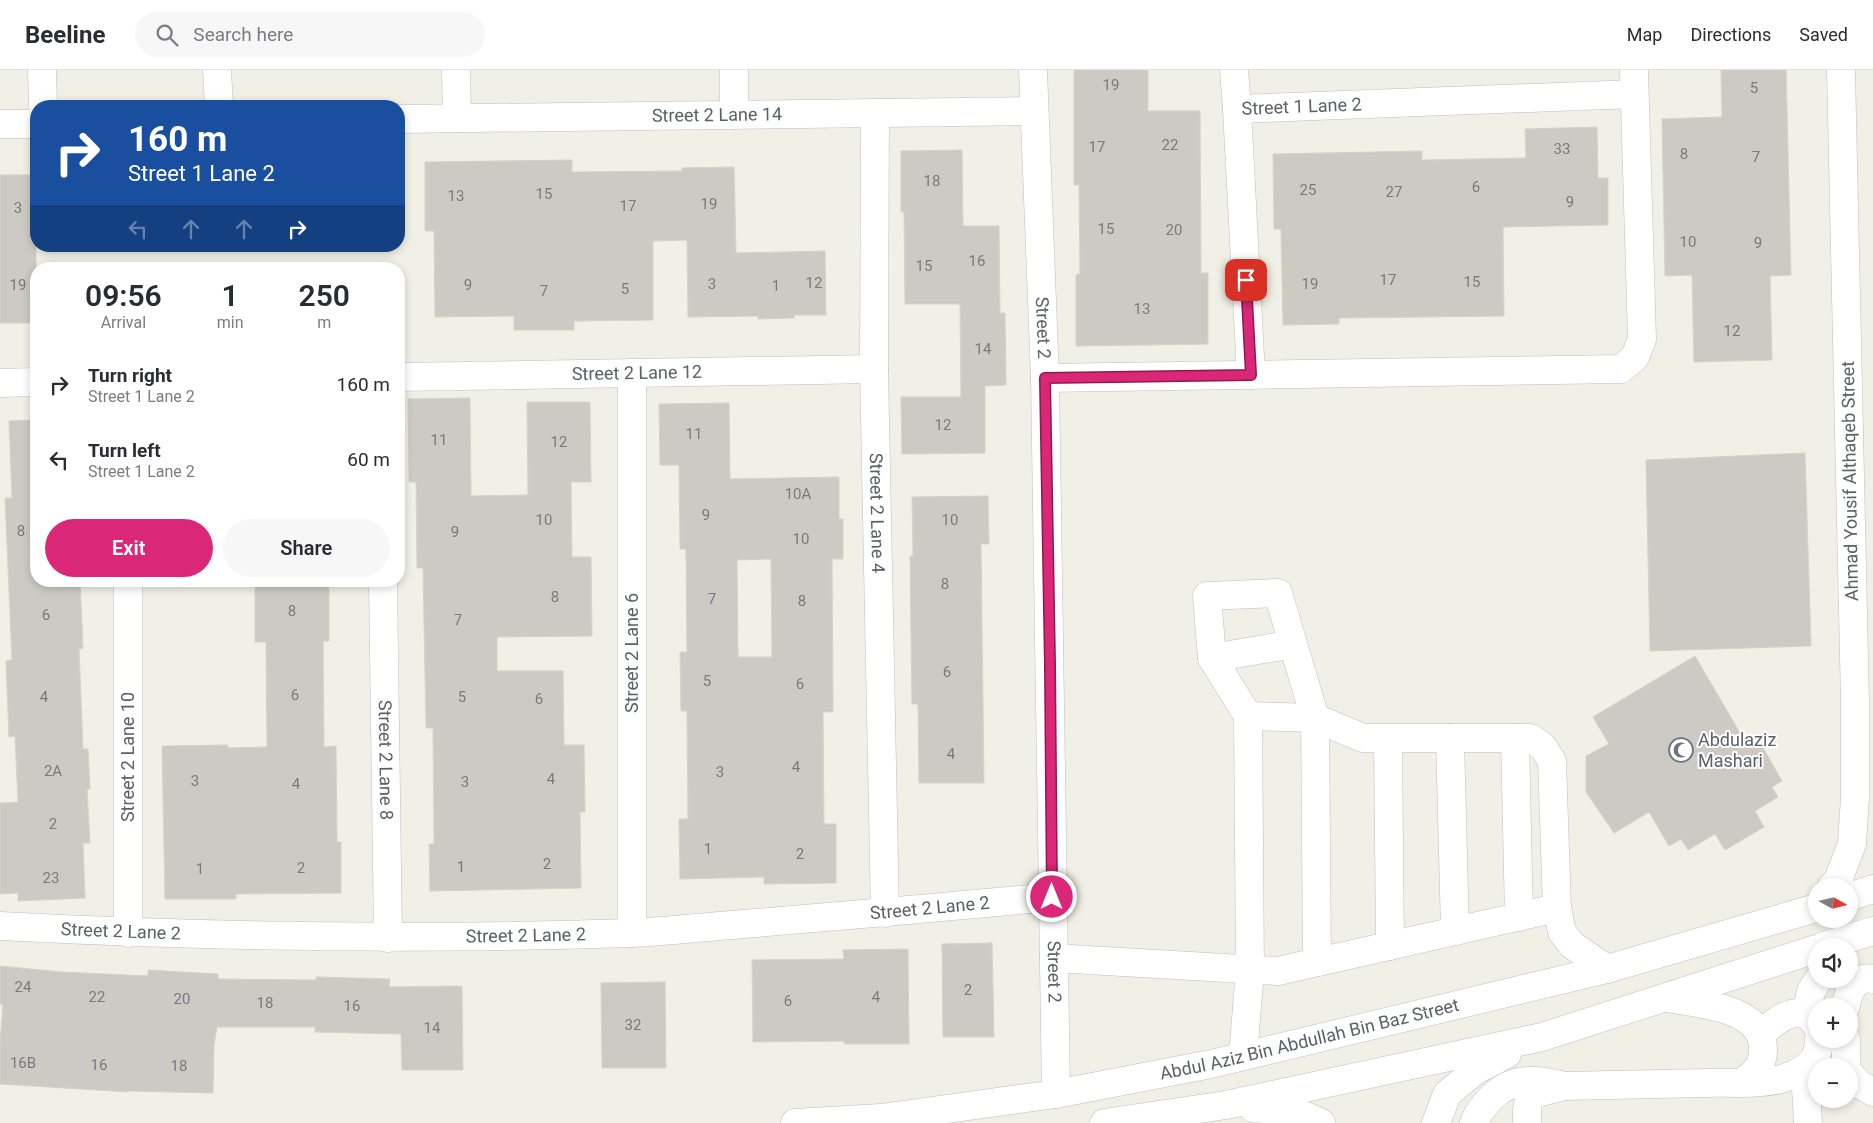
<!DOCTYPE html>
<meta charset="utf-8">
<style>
body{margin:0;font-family:Roboto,sans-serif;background:#f7f7f7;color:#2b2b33;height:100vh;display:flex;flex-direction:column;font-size:19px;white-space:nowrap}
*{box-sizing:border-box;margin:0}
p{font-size:16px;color:#7c7c81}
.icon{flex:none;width:28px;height:28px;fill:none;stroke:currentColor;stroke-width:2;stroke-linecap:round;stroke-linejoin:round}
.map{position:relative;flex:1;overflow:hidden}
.details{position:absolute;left:30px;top:192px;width:375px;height:325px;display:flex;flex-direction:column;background:#fff;border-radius:20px;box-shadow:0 2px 8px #0003}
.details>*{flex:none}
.hud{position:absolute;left:30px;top:30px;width:375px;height:152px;border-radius:20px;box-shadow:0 2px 8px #0003;background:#1a4fa0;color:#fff;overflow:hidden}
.needle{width:32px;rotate:98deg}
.controls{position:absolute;left:1808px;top:808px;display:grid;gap:10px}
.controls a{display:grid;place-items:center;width:50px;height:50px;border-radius:50%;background:#fff;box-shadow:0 2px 8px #0003;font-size:25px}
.pin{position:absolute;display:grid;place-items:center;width:42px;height:42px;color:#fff;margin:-21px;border-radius:10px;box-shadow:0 2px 8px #0006}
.me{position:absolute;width:55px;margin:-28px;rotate:0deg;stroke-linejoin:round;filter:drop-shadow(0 0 4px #0008)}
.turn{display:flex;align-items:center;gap:18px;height:105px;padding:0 15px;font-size:22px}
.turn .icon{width:65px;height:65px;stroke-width:2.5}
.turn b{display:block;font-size:35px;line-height:42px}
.lanes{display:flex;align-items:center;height:48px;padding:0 15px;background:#0003;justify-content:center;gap:25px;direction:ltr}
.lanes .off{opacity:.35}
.eta{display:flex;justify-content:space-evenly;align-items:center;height:85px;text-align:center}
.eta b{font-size:30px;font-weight:600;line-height:35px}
.action{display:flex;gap:10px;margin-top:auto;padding:10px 15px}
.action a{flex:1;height:58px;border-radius:30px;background:#db2777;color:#fff;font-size:20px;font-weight:600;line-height:58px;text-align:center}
.action a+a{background:#f7f7f7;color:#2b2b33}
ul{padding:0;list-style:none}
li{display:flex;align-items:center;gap:15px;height:75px;padding:0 15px}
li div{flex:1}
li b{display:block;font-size:19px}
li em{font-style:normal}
header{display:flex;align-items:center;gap:30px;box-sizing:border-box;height:70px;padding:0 25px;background:#fff;border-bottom:1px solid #e1e1e2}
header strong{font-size:24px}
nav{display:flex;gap:28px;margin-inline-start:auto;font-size:18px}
.search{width:350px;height:45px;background:#f7f7f7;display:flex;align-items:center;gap:12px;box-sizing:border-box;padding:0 18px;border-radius:28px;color:#7c7c81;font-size:19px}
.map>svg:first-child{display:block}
.building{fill:#cccac3;stroke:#d6d3c4;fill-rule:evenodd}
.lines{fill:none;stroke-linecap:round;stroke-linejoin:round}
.minor-casing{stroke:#bdbec5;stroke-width:29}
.minor{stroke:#fff;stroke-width:28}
.route-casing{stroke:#8e194d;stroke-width:12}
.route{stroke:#db2777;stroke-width:9}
.labels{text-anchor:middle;stroke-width:4;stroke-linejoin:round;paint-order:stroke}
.number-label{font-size:15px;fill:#797a7e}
.street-label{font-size:18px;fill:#5d6067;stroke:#fff}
.worship-label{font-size:18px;fill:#5b616d;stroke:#fff;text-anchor:start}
</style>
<header>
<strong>Beeline</strong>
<div class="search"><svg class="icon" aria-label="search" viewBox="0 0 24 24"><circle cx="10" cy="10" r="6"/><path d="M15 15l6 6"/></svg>Search here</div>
<nav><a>Map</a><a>Directions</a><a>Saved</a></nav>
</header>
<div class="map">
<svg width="1873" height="1053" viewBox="0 0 1873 1053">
<rect width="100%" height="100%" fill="#f0f0e6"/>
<g class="building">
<path d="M 1074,0 L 1148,0 L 1148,41 L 1200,41 L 1201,203 L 1208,203 L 1208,274 L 1076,276 L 1076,205 L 1080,204 L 1079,115 L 1074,115 Z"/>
<path d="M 1721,0 L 1786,0 L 1791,205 L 1770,206 L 1772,290 L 1694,292 L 1692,205 L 1665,206 L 1662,49 L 1722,47 Z"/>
<path d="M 1597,57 L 1598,108 L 1608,108 L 1608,155 L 1503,157 L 1504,246 L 1339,248 L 1339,254 L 1283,255 L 1281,159 L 1274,159 L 1273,84 L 1422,81 L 1422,90 L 1526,88 L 1525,59 Z"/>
<path d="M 962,80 L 963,156 L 999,156 L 1000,243 L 1005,243 L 1006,315 L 985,316 L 985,383 L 902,384 L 901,327 L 961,327 L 960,234 L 905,234 L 904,142 L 901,142 L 901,81 Z"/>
<path d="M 572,90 L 572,102 L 682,101 L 682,98 L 734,97 L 736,183 L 825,181 L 826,245 L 794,245 L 794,248 L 758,249 L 758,246 L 688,247 L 687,170 L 653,171 L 653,250 L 574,251 L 574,260 L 514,260 L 514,246 L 435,247 L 434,161 L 425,161 L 425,92 Z"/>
<rect x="0" y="105" width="36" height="148"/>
<path d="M 470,328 L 471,426 L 528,425 L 527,332 L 590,332 L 591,412 L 571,412 L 572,487 L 591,487 L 592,566 L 497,567 L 497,601 L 563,601 L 564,675 L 584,675 L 585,742 L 580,742 L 581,818 L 430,821 L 429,774 L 434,774 L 433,658 L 426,658 L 423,498 L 417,498 L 416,412 L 409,412 L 408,329 Z"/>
<path d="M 729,333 L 730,409 L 839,407 L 839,449 L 843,449 L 843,489 L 832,489 L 833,642 L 823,642 L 824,754 L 836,754 L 836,813 L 764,814 L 764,807 L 680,809 L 679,749 L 688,749 L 687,641 L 681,641 L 680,582 L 687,582 L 686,479 L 680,479 L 679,395 L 660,395 L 659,334 ZM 771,489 L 772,587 L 738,587 L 737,490 Z"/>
<path d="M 36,350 L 36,511 L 80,511 L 83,578 L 79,579 L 83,679 L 88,679 L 90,719 L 87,720 L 90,773 L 83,773 L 85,828 L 18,831 L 18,823 L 0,824 L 0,733 L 18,732 L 15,666 L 9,667 L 6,591 L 12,590 L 5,428 L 12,428 L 9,351 Z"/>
<path d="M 1805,383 L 1811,576 L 1650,581 L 1646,390 Z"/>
<path d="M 988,426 L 989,474 L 981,474 L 984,713 L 919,713 L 918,634 L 912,634 L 910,486 L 913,486 L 912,427 Z"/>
<path d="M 255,511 L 329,511 L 329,571 L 323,571 L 324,677 L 336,676 L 337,772 L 341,772 L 341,823 L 236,824 L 236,829 L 165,829 L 162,676 L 228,675 L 228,678 L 267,677 L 266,572 L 255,572 Z"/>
<path d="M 1695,586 L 1747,675 L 1758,669 L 1782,711 L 1772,717 L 1778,727 L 1755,741 L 1764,757 L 1725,780 L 1715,764 L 1688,780 L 1681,769 L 1669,776 L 1649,742 L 1614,763 L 1586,722 L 1586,686 L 1609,674 L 1593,647 Z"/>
<path d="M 992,873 L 994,967 L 943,967 L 942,874 Z"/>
<path d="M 908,879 L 909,974 L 844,974 L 844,971 L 753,972 L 752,890 L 844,889 L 843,880 Z"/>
<path d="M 0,896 L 62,902 L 148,906 L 148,900 L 218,904 L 218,909 L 316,910 L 316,907 L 390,909 L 389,917 L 462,916 L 463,1000 L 402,1000 L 401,964 L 315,962 L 315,957 L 217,957 L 214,974 L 213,1023 L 128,1021 L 128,1022 L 0,1014 L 0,972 L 3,935 L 0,934 Z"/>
<path d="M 665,912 L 666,998 L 602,998 L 601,913 Z"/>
</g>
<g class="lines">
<g class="minor-casing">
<g id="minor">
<path d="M 42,0 L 43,36"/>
<path d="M 217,0 L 219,36"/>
<path d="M 456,0 L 457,48"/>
<path d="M 734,0 L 734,45"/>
<path id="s1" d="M 1033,0 L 1045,308 L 1056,1024"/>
<path d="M 1234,0 L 1237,39"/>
<path id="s2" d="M 875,43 L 874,299 L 885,843"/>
<path id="s3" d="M 399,49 L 1034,41"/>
<path d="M 0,54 L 36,54"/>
<path id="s4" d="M 1251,305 L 1237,39 L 1634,24"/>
<path id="s5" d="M 399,307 L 874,299"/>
<path d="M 1045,308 L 1621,299 L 1635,287 L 1642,269 L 1634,0"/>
<path d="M 0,313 L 36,312"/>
<path id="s6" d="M 383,511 L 388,868"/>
<path d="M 1212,588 L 1293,574"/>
<path d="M 1248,646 L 1315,648 L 1317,892"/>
<path d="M 1450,668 L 1455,861"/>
<path d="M 1515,668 L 1519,847"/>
<path d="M 1388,669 L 1390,876"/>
<path d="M 1832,816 L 1837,813 L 1852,774 L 1855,727 L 1855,632 L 1841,0"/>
<path d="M 1849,827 L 1873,819"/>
<path id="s7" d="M 0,856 C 210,867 420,870 630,863 C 672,861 714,856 756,853 C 855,845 953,836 1052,827"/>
<path d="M 128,863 L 128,511"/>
<path d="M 632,863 L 632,303"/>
<path d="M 1824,876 L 1873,861"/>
<path d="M 1054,888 L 1278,901 L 1557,838"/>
<path d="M 1666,928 C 1695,933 1762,937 1763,977 C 1764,994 1756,1002 1743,1012"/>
<path d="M 1846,936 C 1848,921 1856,905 1873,909"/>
<path d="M 1816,955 L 1807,941 L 1811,921 L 1819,909"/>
<path d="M 1761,964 C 1776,951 1790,937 1810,946"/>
<path d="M 1846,969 L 1846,996"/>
<path d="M 1243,986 L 1250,900 L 1248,646 L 1212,588 L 1207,526 L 1278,523 L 1315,648 L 1363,668 L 1531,668 L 1543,677 L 1552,691 L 1557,838 L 1562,862 L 1572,875 L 1607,899"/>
<path d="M 1799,1002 L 1806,1018 L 1808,1053"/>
<path d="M 1849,1003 L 1860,1015 L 1873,1022"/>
<path d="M 1253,1038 L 1297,1042 L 1321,1053"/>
<path id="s8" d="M 795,1053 L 881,1048 L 1056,1024 L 1211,994 L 1607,899 L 1816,838"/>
<path d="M 1104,1053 L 1226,1035 L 1542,967 L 1816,879"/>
<path d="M 1436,1053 L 1447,1024 L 1476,1000 L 1507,984"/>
<path d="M 1474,1053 C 1478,1042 1484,1035 1492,1027 C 1514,1006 1537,1009 1565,1016 C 1612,1015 1659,1014 1705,1013 C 1730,1012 1758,1015 1781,1009 C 1802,1003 1820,992 1819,969"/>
<path d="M 1527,1053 C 1526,1019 1532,1025 1561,1017"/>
</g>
</g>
<use href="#minor" class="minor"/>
</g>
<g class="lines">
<g class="route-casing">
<path id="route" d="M 1052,827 L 1050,595 L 1045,308 L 1251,305 L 1246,210"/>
</g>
<use href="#route" class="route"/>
</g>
<defs>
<g id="mosque-ring" transform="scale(1.25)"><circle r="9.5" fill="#fff" stroke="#6b7280" stroke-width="1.5"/><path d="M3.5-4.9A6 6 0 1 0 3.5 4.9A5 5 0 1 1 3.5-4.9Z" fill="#6b7280"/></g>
</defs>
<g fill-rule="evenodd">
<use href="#mosque-ring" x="1681" y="680"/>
</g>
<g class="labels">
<g class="number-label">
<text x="1111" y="20">19</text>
<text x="1754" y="23">5</text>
<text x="1170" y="80">22</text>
<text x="1097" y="82">17</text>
<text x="1562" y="84">33</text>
<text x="1684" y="89">8</text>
<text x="1756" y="92">7</text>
<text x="932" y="116">18</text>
<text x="1476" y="122">6</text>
<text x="1308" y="125">25</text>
<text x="1394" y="127">27</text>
<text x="544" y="129">15</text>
<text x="456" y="131">13</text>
<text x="1570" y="137">9</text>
<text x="709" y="139">19</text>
<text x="628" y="141">17</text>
<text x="18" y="143">3</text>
<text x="1106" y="164">15</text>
<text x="1174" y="165">20</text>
<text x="1688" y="177">10</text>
<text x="1758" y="178">9</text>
<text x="977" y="196">16</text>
<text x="924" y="201">15</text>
<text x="1388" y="215">17</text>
<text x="1472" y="217">15</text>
<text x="814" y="218">12</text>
<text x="712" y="219">3</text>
<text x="1310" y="219">19</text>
<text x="18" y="220">19</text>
<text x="468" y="220">9</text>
<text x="776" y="221">1</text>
<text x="625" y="224">5</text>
<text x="544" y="226">7</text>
<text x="1142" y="244">13</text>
<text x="1732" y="266">12</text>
<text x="983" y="284">14</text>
<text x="943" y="360">12</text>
<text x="694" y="369">11</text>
<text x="439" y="375">11</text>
<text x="559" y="377">12</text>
<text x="798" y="429">10A</text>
<text x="706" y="450">9</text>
<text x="544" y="455">10</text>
<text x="950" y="455">10</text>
<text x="21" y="466">8</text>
<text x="455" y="467">9</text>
<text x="801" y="474">10</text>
<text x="945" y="519">8</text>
<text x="555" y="532">8</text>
<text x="712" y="534">7</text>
<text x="802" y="536">8</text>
<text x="292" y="546">8</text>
<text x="46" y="550">6</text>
<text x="458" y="555">7</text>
<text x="947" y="607">6</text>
<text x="707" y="616">5</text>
<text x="800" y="619">6</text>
<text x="295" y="630">6</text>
<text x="44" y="632">4</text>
<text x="462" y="632">5</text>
<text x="539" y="634">6</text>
<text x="951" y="689">4</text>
<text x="796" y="702">4</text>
<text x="53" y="706">2A</text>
<text x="720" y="707">3</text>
<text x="551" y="714">4</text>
<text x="195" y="716">3</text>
<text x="465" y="717">3</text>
<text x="296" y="719">4</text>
<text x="53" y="759">2</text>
<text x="708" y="784">1</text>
<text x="800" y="789">2</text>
<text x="547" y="799">2</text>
<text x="461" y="802">1</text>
<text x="301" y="803">2</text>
<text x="200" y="804">1</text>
<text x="51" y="813">23</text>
<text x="23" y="922">24</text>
<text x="968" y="925">2</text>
<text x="97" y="932">22</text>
<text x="876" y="932">4</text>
<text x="182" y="934">20</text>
<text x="788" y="936">6</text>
<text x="265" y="938">18</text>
<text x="352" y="941">16</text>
<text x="633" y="960">32</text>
<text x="432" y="963">14</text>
<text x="23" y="998">16B</text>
<text x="99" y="1000">16</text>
<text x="179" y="1001">18</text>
</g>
<g class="street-label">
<text dy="6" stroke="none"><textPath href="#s4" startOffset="331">Street 1 Lane 2</textPath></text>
<text dy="6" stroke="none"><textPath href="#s3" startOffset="318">Street 2 Lane 14</textPath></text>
<text dy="6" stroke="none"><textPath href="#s1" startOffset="258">Street 2</textPath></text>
<text dy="6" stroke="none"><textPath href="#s5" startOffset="238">Street 2 Lane 12</textPath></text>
<text transform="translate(1850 411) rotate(-91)" y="6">Ahmad Yousif Althaqeb Street</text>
<text dy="6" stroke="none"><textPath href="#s2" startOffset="400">Street 2 Lane 4</textPath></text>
<text transform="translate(632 583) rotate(-90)" y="6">Street 2 Lane 6</text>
<text transform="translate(128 687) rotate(-90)" y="6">Street 2 Lane 10</text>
<text dy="6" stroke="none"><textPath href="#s6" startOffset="179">Street 2 Lane 8</textPath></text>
<text dy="6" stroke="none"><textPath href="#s7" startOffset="931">Street 2 Lane 2</textPath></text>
<text dy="6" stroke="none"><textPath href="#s7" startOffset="121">Street 2 Lane 2</textPath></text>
<text dy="6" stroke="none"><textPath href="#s7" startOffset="526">Street 2 Lane 2</textPath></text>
<text dy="6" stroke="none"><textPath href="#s1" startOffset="902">Street 2</textPath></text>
<text dy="6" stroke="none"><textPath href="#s8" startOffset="522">Abdul Aziz Bin Abdullah Bin Baz Street</textPath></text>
</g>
<g class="worship-label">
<text x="1698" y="676">Abdulaziz<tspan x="1698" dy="21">Mashari</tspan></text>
</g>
</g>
</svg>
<div class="controls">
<a><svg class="needle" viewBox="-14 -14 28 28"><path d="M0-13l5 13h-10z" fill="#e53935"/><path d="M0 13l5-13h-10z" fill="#7c7c81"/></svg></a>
<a><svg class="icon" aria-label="sound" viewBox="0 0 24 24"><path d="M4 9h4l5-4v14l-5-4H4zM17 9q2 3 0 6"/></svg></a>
<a>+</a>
<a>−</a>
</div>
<div class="pin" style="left:1246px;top:210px;background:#d93025"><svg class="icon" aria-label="arrive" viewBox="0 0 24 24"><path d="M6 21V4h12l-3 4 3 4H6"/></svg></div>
<svg class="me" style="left:1052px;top:827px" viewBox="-20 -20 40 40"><circle r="17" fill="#db2777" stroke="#fff" stroke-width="3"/><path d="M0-11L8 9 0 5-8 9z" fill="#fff"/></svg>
<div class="hud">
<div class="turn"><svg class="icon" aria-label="right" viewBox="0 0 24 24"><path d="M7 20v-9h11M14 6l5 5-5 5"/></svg><div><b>160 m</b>Street 1 Lane 2</div></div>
<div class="lanes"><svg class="icon off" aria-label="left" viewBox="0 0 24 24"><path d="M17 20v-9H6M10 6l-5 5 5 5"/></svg><svg class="icon off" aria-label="ahead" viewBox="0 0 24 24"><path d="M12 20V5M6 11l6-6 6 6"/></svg><svg class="icon off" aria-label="ahead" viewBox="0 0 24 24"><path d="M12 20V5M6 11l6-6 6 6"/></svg><svg class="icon" aria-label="right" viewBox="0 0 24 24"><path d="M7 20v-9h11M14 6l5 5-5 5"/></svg></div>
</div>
<section class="details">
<div class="eta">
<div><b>09:56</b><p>Arrival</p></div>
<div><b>1</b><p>min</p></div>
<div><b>250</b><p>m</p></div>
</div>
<ul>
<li><svg class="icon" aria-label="right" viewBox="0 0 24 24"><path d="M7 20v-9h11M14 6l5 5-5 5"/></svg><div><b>Turn right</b><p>Street 1 Lane 2</p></div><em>160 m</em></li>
<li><svg class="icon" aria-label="left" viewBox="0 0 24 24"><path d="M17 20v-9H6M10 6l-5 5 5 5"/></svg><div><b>Turn left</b><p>Street 1 Lane 2</p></div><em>60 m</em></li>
</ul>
<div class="action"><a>Exit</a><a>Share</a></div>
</section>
</div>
